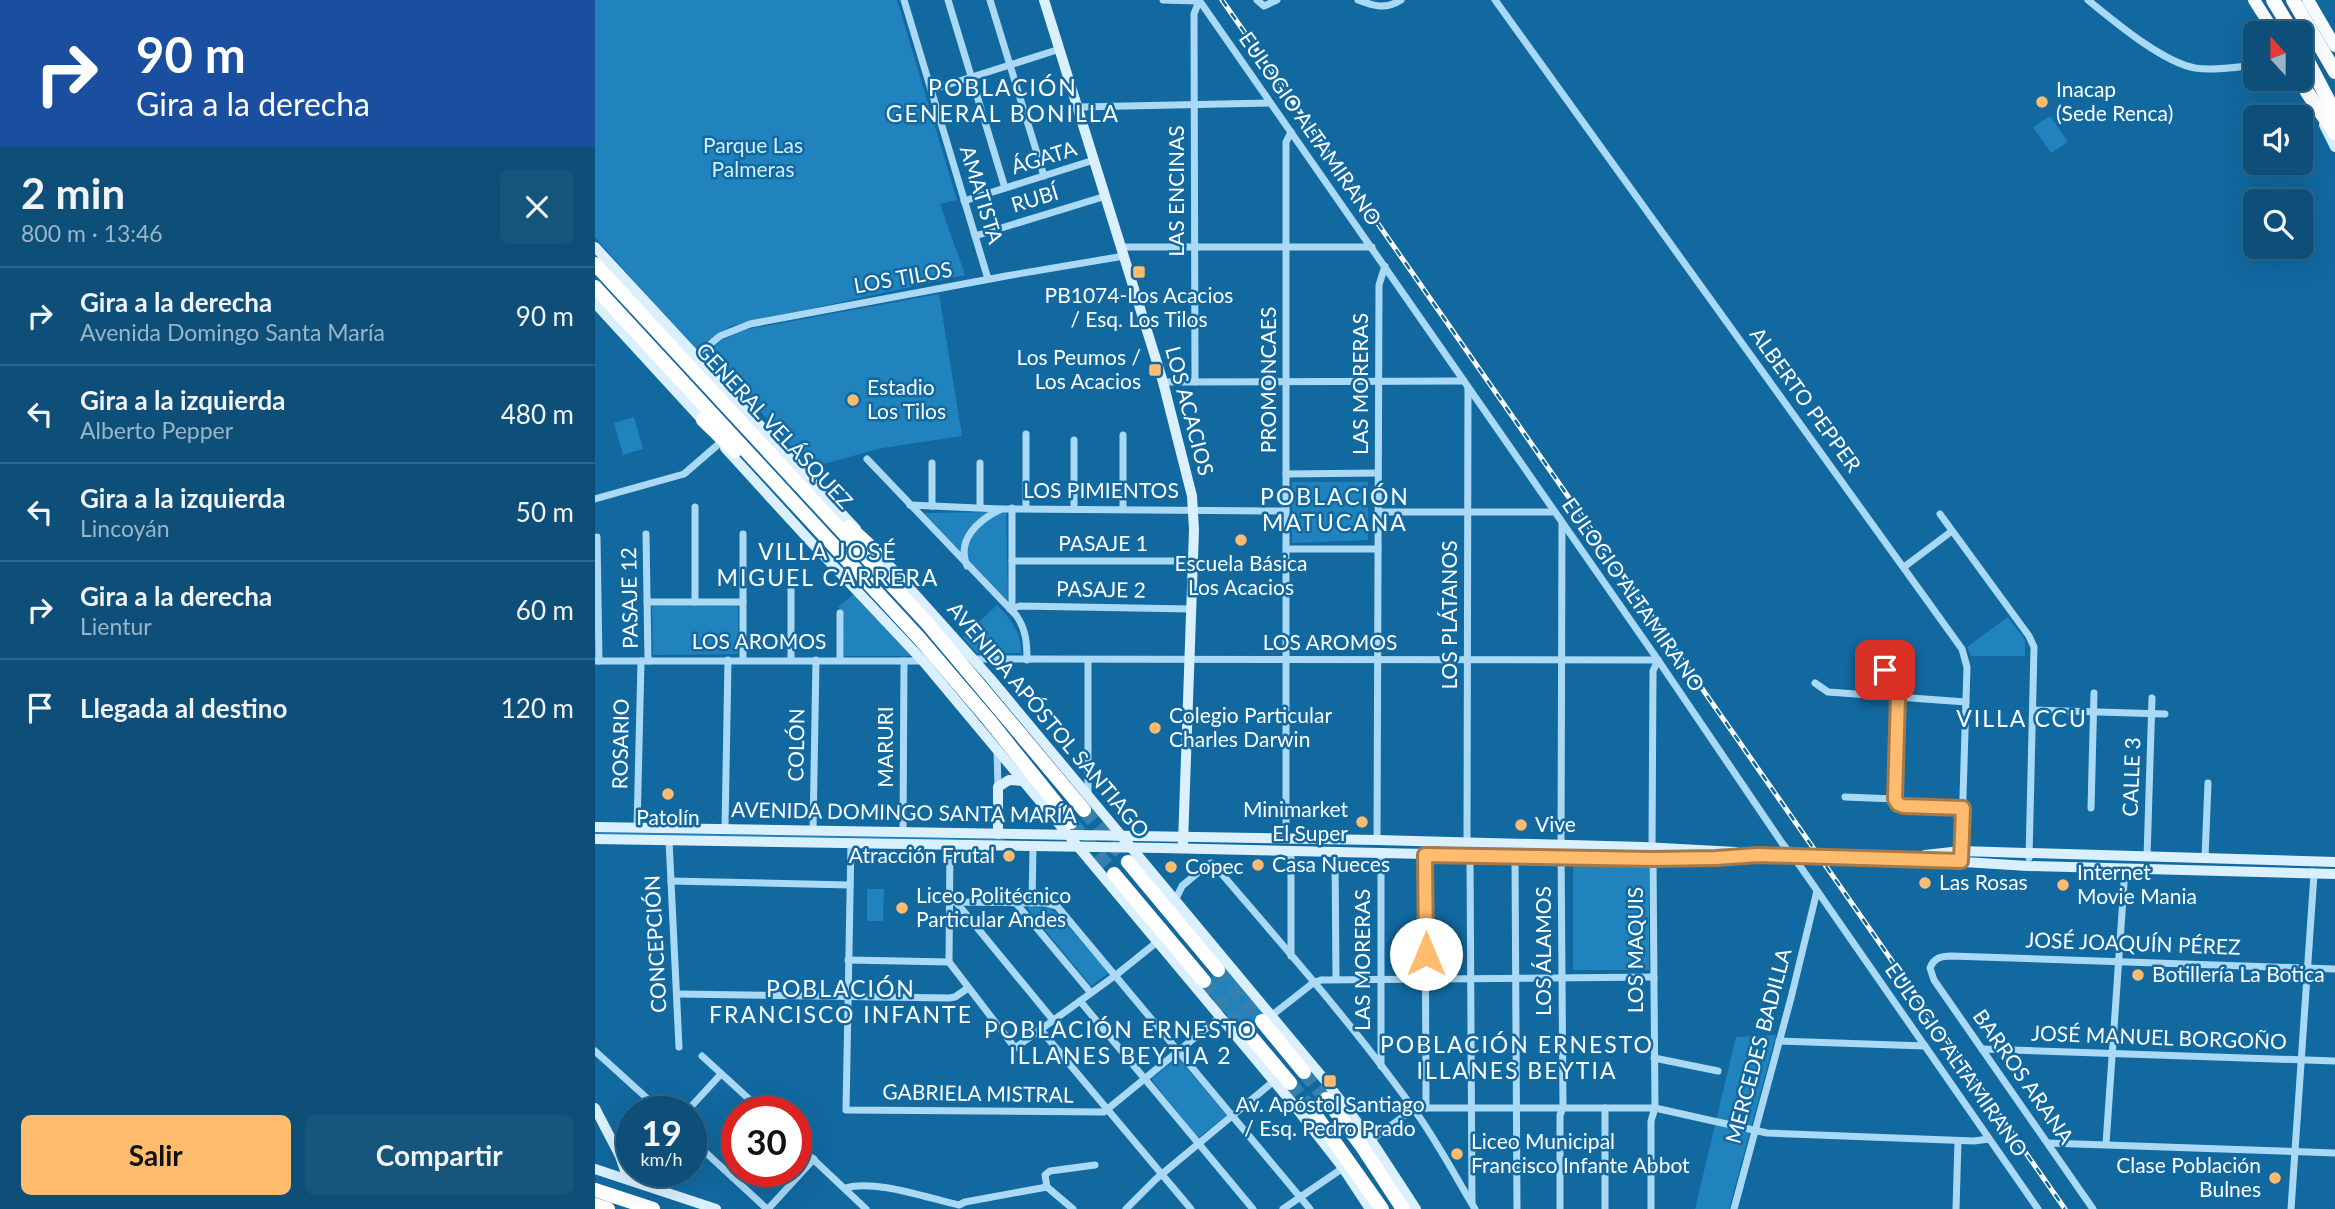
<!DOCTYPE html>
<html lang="es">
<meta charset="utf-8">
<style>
body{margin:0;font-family:Lato,sans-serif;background:#16567d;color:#f1f3f6;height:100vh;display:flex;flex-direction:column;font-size:26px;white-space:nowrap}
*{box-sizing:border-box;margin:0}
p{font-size:23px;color:#9ab5c6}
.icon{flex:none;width:38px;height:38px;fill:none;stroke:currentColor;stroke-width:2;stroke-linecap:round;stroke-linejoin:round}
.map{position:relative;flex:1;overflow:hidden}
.side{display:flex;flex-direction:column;background:#0d4f78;width:595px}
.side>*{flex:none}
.guide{background:#1a4fa0;color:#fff;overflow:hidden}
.needle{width:46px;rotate:339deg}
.tools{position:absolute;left:1648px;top:21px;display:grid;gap:14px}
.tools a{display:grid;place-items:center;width:70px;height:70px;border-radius:10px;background:#0d4f78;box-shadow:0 7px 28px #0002,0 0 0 2px #2d668a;font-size:35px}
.speed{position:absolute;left:21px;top:1096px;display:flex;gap:14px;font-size:35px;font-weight:700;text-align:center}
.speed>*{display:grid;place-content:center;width:91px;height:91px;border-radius:50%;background:#0d4f78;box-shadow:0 7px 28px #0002,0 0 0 2px #2d668a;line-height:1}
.speed small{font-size:18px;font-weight:400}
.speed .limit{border:10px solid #d22;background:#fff;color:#111}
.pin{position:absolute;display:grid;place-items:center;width:60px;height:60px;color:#fff;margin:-30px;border-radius:14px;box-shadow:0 4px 10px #0006}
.me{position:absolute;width:77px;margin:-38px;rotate:0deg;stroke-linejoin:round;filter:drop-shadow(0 0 5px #0008)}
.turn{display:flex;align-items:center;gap:24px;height:147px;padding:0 21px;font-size:32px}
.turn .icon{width:91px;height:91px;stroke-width:2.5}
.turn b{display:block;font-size:49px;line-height:60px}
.round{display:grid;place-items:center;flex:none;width:74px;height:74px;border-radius:10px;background:#16567d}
.head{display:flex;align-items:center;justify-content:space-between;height:119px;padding:0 21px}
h1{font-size:42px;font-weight:700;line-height:52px}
.button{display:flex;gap:14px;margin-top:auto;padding:14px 21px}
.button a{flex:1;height:80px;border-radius:10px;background:#ffbb6e;color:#111;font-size:28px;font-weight:700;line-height:80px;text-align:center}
.button a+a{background:#16567d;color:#f1f3f6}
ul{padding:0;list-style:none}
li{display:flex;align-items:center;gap:21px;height:98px;padding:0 21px;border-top:2px solid #2d668a}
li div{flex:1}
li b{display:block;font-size:26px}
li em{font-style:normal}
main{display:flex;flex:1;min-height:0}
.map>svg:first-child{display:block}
.green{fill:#2083be}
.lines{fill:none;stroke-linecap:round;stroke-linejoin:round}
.highway-tunnel{stroke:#3580ae;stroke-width:14;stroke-dasharray:14 7;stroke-linecap:butt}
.street{stroke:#aad9f5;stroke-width:7}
.secondary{stroke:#daf0fe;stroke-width:10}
.primary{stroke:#f8fcff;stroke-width:12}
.highway{stroke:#fff;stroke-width:14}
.rail-casing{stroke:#fff;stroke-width:5}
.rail{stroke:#1169a0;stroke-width:2.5;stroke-dasharray:8;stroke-linecap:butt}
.route-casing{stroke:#a67a48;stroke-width:18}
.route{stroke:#ffbb6e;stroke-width:12}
.poi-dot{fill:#ffbb6e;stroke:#1169a0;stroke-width:2.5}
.labels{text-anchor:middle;stroke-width:5;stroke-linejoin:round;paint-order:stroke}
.poi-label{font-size:21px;fill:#fff;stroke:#1169a0;text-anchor:start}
.street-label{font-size:21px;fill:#fff;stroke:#1169a0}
.park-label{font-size:21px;fill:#d3eefe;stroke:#1169a0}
.neighbourhood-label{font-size:23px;letter-spacing:2px;fill:#fff;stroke:#1169a0}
</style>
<main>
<section class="side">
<div class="guide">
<div class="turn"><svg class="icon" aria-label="right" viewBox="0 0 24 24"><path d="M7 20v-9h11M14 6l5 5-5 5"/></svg><div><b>90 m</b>Gira a la derecha</div></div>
</div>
<div class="head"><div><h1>2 min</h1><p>800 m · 13:46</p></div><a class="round"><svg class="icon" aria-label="close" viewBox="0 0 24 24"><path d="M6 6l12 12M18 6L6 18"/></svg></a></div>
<ul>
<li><svg class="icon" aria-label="right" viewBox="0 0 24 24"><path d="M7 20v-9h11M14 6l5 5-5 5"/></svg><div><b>Gira a la derecha</b><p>Avenida Domingo Santa María</p></div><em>90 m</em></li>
<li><svg class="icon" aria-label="left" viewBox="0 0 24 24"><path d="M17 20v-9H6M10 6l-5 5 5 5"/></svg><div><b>Gira a la izquierda</b><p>Alberto Pepper</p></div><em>480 m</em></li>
<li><svg class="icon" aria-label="left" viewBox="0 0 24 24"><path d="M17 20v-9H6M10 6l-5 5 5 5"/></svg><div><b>Gira a la izquierda</b><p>Lincoyán</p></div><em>50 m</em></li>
<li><svg class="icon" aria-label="right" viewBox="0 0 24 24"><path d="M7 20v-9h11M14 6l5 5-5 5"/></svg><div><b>Gira a la derecha</b><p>Lientur</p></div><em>60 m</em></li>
<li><svg class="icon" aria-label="arrive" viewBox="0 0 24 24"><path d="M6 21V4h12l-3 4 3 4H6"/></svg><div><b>Llegada al destino</b></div><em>120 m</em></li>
</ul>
<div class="button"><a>Salir</a><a>Compartir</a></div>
</section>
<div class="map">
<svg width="1740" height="1209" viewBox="0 0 1740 1209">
<rect width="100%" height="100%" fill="#1169a0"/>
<g class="green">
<path d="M 0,0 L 302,0 L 362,200 L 345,204 L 370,275 L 136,326 L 99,349 L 0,237 Z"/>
<path d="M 1455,116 L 1473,142 L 1456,153 L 1438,127 Z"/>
<path d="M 344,294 L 367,436 L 287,448 L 214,468 L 178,425 L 112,355 L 112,352 L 127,340 L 149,330 Z"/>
<path d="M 39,417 L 48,449 L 28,455 L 19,423 Z"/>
<path d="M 697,482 L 773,482 L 773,540 L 697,543 Z"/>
<path d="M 411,512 L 413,601 L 329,513 Z"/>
<path d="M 259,594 L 316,656 L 249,656 L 248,612 L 243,607 Z"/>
<path d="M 143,605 L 143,654 L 58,655 L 57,606 Z"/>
<path d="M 402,605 C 416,620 426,632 426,653 L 382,653 L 368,637 Z"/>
<path d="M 1413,617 L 1430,640 L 1430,656 L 1376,656 L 1372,647 Z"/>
<path d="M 0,832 L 409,839 L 409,843 L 0,835 Z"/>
<path d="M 1054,864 L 1054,970 L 978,970 L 978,865 Z"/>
<path d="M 272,889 L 289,889 L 288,921 L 272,921 Z"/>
<path d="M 434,907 L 454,908 L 461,913 L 514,973 L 496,986 L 433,909 Z"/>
<path d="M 631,966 L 673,1015 L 649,1036 L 607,985 Z"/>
<path d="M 1181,1035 L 1134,1209 L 1100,1209 L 1141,1037 Z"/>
<path d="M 583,1058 L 632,1115 L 603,1138 L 556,1079 Z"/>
</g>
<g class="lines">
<g class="highway-tunnel">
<path d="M 489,810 L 533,862"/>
<path d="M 476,822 L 519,874"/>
<path d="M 623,970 L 667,1021"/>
<path d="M 609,981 L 653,1033"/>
<path d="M 709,1072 L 731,1099"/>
<path d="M 695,1083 L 717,1110"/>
</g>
<g class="street">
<path d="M 309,0 L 393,279"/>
<path d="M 353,0 L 410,188"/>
<path d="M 395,0 L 449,176"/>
<path d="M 568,0 L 604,1"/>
<path d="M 604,0 L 1063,660 L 1187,843 L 1205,866 L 1443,1209"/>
<path d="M 662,0 L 669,6 L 682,0"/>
<path d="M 763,0 C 779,6 790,10 806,0"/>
<path d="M 900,0 L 1367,649 L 1372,667 L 1366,861"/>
<path d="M 1493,0 C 1519,21 1567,62 1600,68 C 1620,71 1641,67 1661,65"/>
<path d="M 336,90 L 465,49"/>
<path d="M 483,107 L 675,103"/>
<path d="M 369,201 L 499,160"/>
<path d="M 380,236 L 511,196"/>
<path d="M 527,247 L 777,247"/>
<path d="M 102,355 L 125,336 L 155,324 L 411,276 L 529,256"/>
<path d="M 568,382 L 869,381"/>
<path d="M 600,382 L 599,14 L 604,1"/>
<path d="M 479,440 L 479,508"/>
<path d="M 272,459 L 421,615 C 431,629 432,643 432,660"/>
<path d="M 337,463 L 337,506"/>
<path d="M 691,474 L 783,473"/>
<path d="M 0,499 L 89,474 L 126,442"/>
<path d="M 315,505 L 405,509"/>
<path d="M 100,507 L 100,602"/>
<path d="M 385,507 L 385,463"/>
<path d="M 417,508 L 417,602 L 415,609 L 425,606 L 596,609"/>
<path d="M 431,508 L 431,434"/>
<path d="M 528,509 L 528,435"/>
<path d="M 783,512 L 959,512"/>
<path d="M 1345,514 L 1434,636 L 1439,647 L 1434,858"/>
<path d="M 51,534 L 53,661"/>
<path d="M 148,534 L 148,660"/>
<path d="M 2,537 L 4,661"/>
<path d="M 691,549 L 783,549"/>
<path d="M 417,561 L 598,561"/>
<path d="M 372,566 C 361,540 383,520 406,509 L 691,511"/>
<path d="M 1309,567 L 1357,531"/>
<path d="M 196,589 L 196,660"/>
<path d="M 52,602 L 148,602"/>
<path d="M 245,613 L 245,660"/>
<path d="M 379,659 L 1063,660 L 1058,671 L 1057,847"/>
<path d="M 0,661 L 328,661"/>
<path d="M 1290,670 L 1301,687 L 1303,695 L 1300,799"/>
<path d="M 1220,683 L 1233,692 L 1371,702"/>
<path d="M 1438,710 L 1570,714"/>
<path d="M 402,750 L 403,787"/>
<path d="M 493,796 L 493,660"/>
<path d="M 1250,797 L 1300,799 L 1303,804 L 1308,806 L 1368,808"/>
<path d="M 1496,808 L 1499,693"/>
<path d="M 42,828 L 46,661"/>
<path d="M 130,829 L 133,660"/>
<path d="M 218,831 L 221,660"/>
<path d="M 308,833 L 309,661"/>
<path d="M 691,839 L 691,142 L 696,132"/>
<path d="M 74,840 L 84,1047"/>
<path d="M 782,840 L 784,285 L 790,266"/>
<path d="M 872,842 L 873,388"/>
<path d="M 256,843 L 251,1110 L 509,1112 L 625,1017"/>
<path d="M 355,845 L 354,962 L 420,1048 L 521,975 L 562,942"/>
<path d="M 696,852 L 696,956"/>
<path d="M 740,853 L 741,979"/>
<path d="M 830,855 L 831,1108"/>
<path d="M 875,856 L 877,1203"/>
<path d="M 920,856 L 922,1209"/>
<path d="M 1552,857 L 1557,698"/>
<path d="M 1610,858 L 1613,783"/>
<path d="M 76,881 L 255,885"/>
<path d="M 580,901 L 587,886 L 612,865 L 616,863 L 620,866 C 690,948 763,1030 825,1118 C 845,1147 862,1179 880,1209"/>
<path d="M 355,902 L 450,903 L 462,906 L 715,1209"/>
<path d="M 361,902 L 458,1020"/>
<path d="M 420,902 L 496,993"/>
<path d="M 437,903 L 438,847"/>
<path d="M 253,960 L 354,962"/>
<path d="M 82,994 L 354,998 L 360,997 L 373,988"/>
<path d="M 485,1001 L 658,1209"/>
<path d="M 676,1016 L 718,983 L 726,980 L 1059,977"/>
<path d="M 445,1029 L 596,1209"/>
<path d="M 1184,1041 L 1330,1046"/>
<path d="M 1387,1049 L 1740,1061"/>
<path d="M 0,1051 L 66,1111"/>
<path d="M 107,1056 L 167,1111"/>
<path d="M 1059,1058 L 1123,1071"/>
<path d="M 786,1066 L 786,854"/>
<path d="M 92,1111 L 126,1074"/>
<path d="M 96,1139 L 172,1209"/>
<path d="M 776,1140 L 813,1113 L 827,1108 L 1060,1108 L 1172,1133 L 1379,1141 L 1394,1139"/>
<path d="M 201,1143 L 271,1209"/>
<path d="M 1453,1143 L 1740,1153"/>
<path d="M 1511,1144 L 1530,869"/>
<path d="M 452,1187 L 450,1175 L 455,1171 L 500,1165"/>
<path d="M 452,1187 L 478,1209"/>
<path d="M 250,1188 C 280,1179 332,1198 364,1205 L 370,1202 L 452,1187"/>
<path d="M 173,1209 L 219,1159"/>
<path d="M 531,1209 L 561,1179 L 679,1081"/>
<path d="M 688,1209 L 748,1168"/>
<path d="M 965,1209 L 965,1115 L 968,1108 L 966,845 L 967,524"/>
<path d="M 1010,1209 L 1010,1108"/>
<path d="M 1056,1209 L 1056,1121 L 1060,1108 L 1058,859"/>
<path d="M 1139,1209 L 1196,998 L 1222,891"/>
<path d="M 1361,1209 L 1363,1141"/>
<path d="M 1498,1209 L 1339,980 L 1335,968 C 1339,958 1346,956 1356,956 L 1740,969"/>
<path d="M 1696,1209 L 1719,874 L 1717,872"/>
</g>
<g class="secondary">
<path d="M 449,0 L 568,382 L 597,496 L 599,530 L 588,843"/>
<path d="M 1729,125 L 1740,147"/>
<path d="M 0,247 L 261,529"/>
<path d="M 0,303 L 111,424"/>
<path d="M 130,448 L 215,541 L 328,661 L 698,1104 L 748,1168 L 775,1209"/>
<path d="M 277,546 L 395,678 L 729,1079 L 776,1140 L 821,1209"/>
<path d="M 0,827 L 782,840 L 1048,847 L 1141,852"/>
<path d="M 403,834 L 403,787 L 414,780 L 429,781"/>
<path d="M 0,839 L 566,848 L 1058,859 L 1121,858 L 1163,855 L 1305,858 L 1433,866 L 1740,874"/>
<path d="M 1330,855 L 1366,851 L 1740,862"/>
<path d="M 0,1108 L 25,1156 L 33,1179"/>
<path d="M 0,1169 L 121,1209"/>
</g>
<g class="primary">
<path d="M 1659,0 L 1680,33"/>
<path d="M 1713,0 L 1740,46"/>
<path d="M 1705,79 L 1712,92"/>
</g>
<g class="highway">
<path d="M 1678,0 L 1698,33"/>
<path d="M 1698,0 L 1740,72"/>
<path d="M 1706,48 L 1740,113"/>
<path d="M 1712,92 L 1740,133"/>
<path d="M 0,264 L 332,623 L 489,810"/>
<path d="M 0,287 L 324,638 L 394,720 L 476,822"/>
<path d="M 108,420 L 140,451"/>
<path d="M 254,527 L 279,550"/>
<path d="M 533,862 L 623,970"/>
<path d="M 519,874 L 609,981"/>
<path d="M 667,1021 L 709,1072"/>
<path d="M 653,1033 L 695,1083"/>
<path d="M 731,1099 L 766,1145 L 808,1209"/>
<path d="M 717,1110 L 787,1209"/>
<path d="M 0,1190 L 58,1209"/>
<path d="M 0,1205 L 13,1209"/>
</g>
<g class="rail-casing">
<path id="rail" d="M 627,0 L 1470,1209"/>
</g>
<use href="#rail" class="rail"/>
</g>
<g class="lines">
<g class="route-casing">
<path id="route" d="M 831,954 L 830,855 L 1058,859 L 1121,858 L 1163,855 L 1366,861 L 1368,808 L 1308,806 L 1303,804 L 1300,799 L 1303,695 L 1301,687 L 1290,670"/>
</g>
<use href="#route" class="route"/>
</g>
<g class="poi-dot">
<circle cx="1447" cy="102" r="7"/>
<rect x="537" y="265" width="14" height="14" rx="3.5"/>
<rect x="553" y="363" width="14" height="14" rx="3.5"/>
<circle cx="258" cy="400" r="7"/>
<circle cx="646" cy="540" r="7"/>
<circle cx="560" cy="728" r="7"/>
<circle cx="73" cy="794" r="7"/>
<circle cx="767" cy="822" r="7"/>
<circle cx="926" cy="825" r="7"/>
<circle cx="414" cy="856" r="7"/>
<circle cx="663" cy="865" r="7"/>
<circle cx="576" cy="867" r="7"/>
<circle cx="1330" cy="883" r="7"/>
<circle cx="1468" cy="885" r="7"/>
<circle cx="307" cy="908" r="7"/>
<circle cx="1543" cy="975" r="7"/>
<rect x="728" y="1074" width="14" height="14" rx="3.5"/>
<circle cx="862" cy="1154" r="7"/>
<circle cx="1680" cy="1178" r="7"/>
</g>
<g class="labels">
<g class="poi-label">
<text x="1461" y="97">Inacap<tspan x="1461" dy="24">(Sede Renca)</tspan></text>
<text x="544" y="303" text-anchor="middle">PB1074-Los Acacios<tspan x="544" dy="24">/ Esq. Los Tilos</tspan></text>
<text x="546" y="365" text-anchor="end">Los Peumos /<tspan x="546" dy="24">Los Acacios</tspan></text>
<text x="272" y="395">Estadio<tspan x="272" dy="24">Los Tilos</tspan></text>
<text x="646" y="571" text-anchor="middle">Escuela Básica<tspan x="646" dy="24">Los Acacios</tspan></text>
<text x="574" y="723">Colegio Particular<tspan x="574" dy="24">Charles Darwin</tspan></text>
<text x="753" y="817" text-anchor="end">Minimarket<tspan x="753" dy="24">El Super</tspan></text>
<text x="73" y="825" text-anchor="middle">Patolín</text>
<text x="940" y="832">Vive</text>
<text x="400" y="863" text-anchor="end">Atracción Frutal</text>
<text x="677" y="872">Casa Nueces</text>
<text x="590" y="874">Copec</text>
<text x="1482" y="880">Internet<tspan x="1482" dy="24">Movie Mania</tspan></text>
<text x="1344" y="890">Las Rosas</text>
<text x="321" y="903">Liceo Politécnico<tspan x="321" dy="24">Particular Andes</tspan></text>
<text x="1557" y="982">Botillería La Botica</text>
<text x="735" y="1112" text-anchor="middle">Av. Apóstol Santiago<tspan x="735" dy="24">/ Esq. Pedro Prado</tspan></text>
<text x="876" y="1149">Liceo Municipal<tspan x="876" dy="24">Francisco Infante Abbot</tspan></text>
<text x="1666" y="1173" text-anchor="end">Clase Población<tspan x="1666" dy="24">Bulnes</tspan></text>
</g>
<g class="street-label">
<text transform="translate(715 129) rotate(55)" y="7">EULOGIO ALTAMIRANO</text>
<text transform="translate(449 158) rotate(-17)" y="7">ÁGATA</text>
<text transform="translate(582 191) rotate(-90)" y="7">LAS ENCINAS</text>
<text transform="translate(386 195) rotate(73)" y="7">AMATISTA</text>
<text transform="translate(440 199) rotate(-17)" y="7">RUBÍ</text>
<text transform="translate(308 278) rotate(-10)" y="7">LOS TILOS</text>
<text transform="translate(674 380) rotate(-90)" y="7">PROMONCAES</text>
<text transform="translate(766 384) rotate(-90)" y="7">LAS MORERAS</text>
<text transform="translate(1210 400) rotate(54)" y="7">ALBERTO PEPPER</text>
<text transform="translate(594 411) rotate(75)" y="7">LOS ACACIOS</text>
<text transform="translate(179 426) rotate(47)" y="7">GENERAL VELÁSQUEZ</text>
<text x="506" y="498">LOS PIMIENTOS</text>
<text x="508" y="551">PASAJE 1</text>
<text transform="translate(506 590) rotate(1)" y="7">PASAJE 2</text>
<text transform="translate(1038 595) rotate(55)" y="7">EULOGIO ALTAMIRANO</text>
<text transform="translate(35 598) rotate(-91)" y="7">PASAJE 12</text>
<text transform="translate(855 615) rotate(-90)" y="7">LOS PLÁTANOS</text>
<text x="164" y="649">LOS AROMOS</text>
<text x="735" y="650">LOS AROMOS</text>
<text transform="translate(453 720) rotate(50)" y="7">AVENIDA APÓSTOL SANTIAGO</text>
<text transform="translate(26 744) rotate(-89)" y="7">ROSARIO</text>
<text transform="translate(202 745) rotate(-89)" y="7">COLÓN</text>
<text transform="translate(291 747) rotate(-90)" y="7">MARURI</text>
<text transform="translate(1537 777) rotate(-88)" y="7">CALLE 3</text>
<text transform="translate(309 813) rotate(1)" y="7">AVENIDA DOMINGO SANTA MARÍA</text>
<text transform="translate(61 944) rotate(-93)" y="7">CONCEPCIÓN</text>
<text transform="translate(1538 944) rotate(2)" y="7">JOSÉ JOAQUÍN PÉREZ</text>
<text transform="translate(1041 950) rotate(-90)" y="7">LOS MAQUIS</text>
<text transform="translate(949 951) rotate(-90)" y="7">LOS ÁLAMOS</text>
<text transform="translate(768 960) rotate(-90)" y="7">LAS MORERAS</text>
<text transform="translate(1564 1038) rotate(2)" y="7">JOSÉ MANUEL BORGOÑO</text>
<text transform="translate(1164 1046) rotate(-75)" y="7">MERCEDES BADILLA</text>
<text transform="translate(1361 1060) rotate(55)" y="7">EULOGIO ALTAMIRANO</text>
<text transform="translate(1428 1077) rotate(55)" y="7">BARROS ARANA</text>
<text transform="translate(383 1094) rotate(1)" y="7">GABRIELA MISTRAL</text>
</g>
<g class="park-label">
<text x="158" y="153">Parque Las<tspan x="158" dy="24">Palmeras</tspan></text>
</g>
<g class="neighbourhood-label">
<text x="408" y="96">POBLACIÓN<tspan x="408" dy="26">GENERAL BONILLA</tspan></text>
<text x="740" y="505">POBLACIÓN<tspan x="740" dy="26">MATUCANA</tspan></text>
<text x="233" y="560">VILLA JOSÉ<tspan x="233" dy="26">MIGUEL CARRERA</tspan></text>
<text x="1427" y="727">VILLA CCU</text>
<text x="246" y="997">POBLACIÓN<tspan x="246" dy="26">FRANCISCO INFANTE</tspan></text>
<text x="526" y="1038">POBLACIÓN ERNESTO<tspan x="526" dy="26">ILLANES BEYTIA 2</tspan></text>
<text x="922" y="1053">POBLACIÓN ERNESTO<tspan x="922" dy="26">ILLANES BEYTIA</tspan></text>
</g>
</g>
</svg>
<div class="tools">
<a><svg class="needle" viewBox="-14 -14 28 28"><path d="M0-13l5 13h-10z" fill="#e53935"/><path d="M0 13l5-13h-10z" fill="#9ab5c6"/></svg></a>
<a><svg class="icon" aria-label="sound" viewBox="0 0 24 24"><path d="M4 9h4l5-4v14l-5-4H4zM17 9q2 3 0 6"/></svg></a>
<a><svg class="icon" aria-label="search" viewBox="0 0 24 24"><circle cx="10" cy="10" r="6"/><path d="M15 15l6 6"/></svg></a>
</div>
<div class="speed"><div>19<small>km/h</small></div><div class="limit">30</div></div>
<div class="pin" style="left:1290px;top:670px;background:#d93025"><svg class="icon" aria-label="arrive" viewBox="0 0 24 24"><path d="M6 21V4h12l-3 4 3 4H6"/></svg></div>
<svg class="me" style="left:831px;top:954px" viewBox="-20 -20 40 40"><circle r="19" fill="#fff"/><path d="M0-13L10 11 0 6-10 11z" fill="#ffbb6e"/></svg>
</div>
</main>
